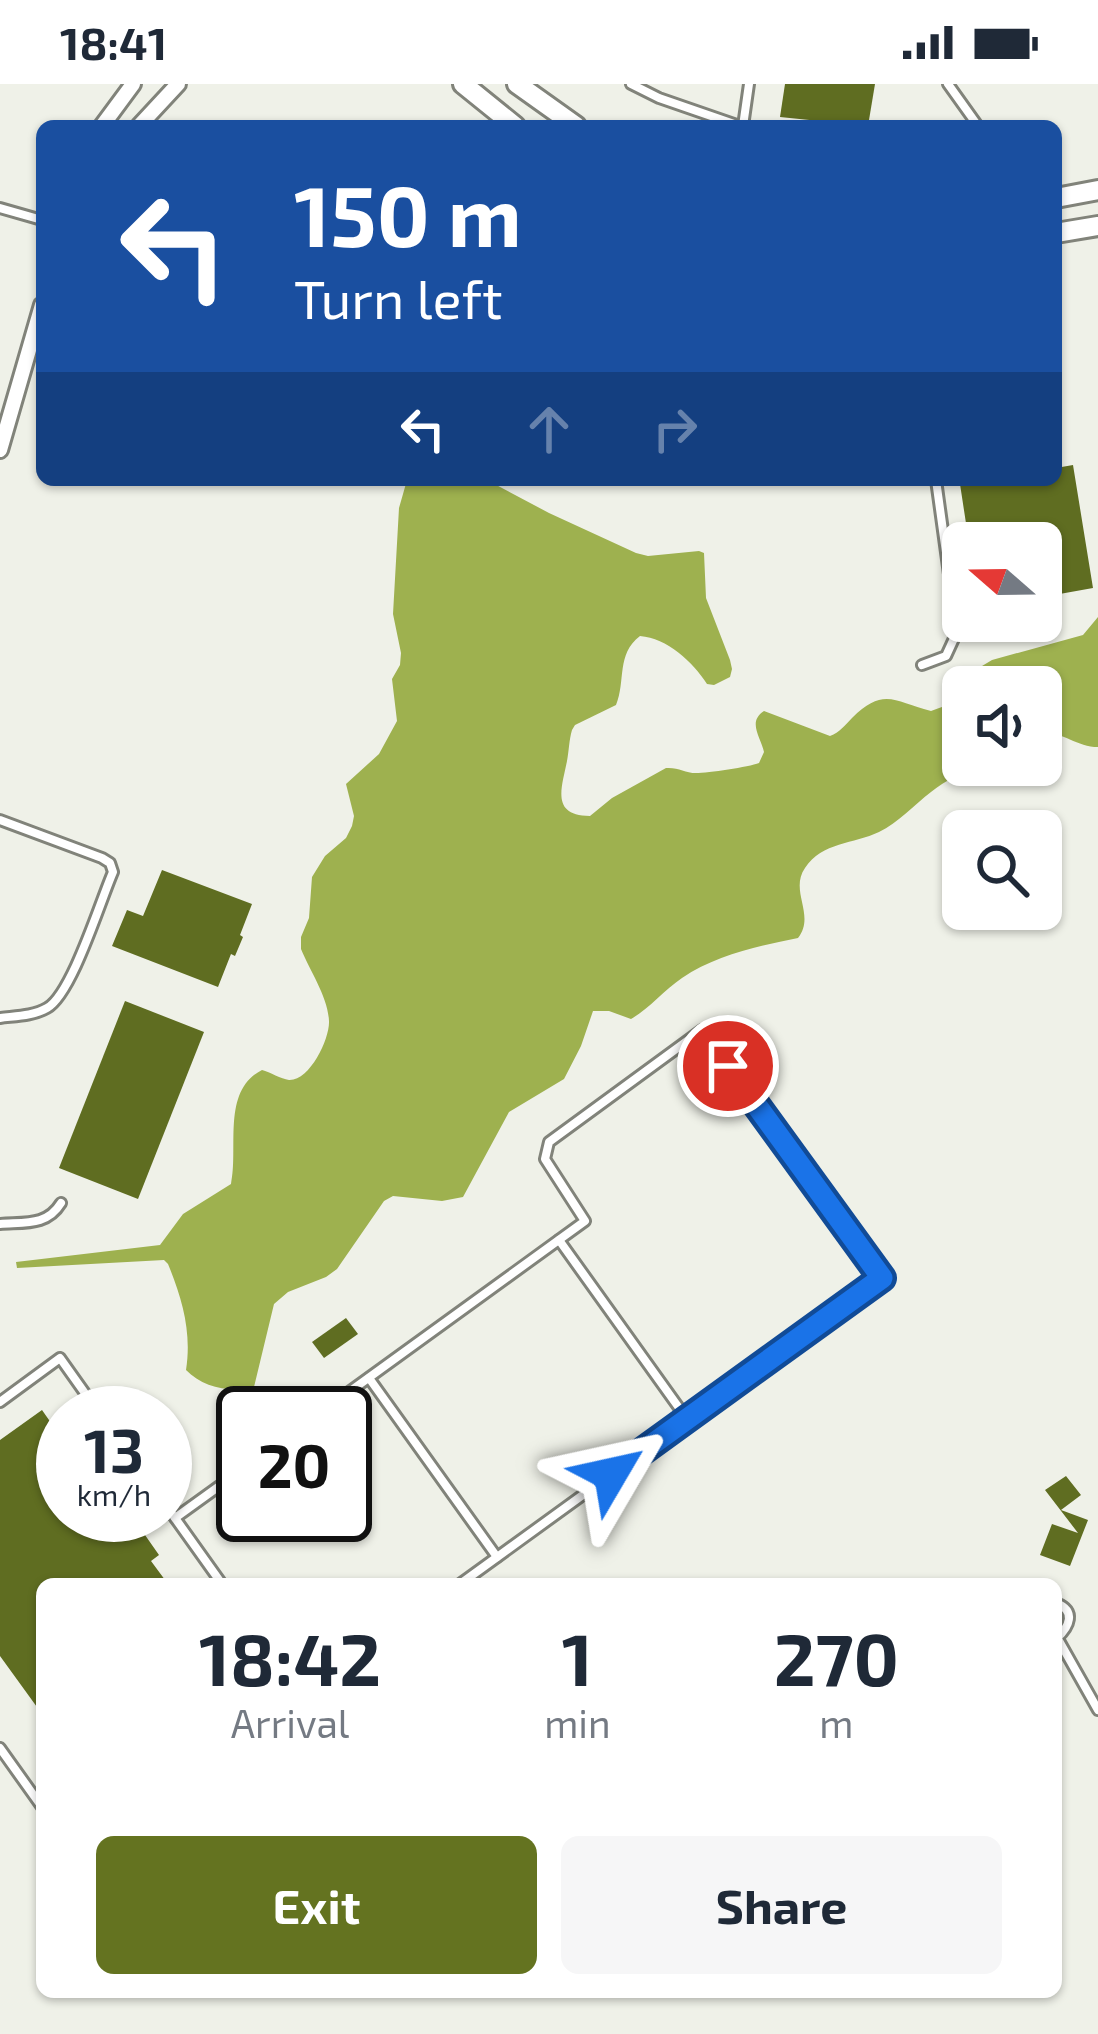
<!DOCTYPE html>
<style>
body{margin:0;font-family:"Exo 2",sans-serif;background:#f6f6f7;color:#1f2937;height:100vh;display:flex;flex-direction:column;font-size:45px;white-space:nowrap}
*{box-sizing:border-box;margin:0}
p{font-size:39px;color:#747a83}
.icon{flex:none;width:66px;height:66px;fill:none;stroke:currentColor;stroke-width:2;stroke-linecap:round;stroke-linejoin:round}
.map{position:relative;flex:1;overflow:hidden}
.panel{position:absolute;left:36px;top:1494px;width:1026px;height:420px;display:flex;flex-direction:column;background:#fff;border-radius:18px;box-shadow:0 3px 9px #0004}
.panel>*{flex:none}
.banner{position:absolute;left:36px;top:36px;width:1026px;height:366px;border-radius:18px;box-shadow:0 3px 9px #0004;background:#1a4fa0;color:#fff;overflow:hidden}
.needle{width:78px;rotate:290deg}
.controls{position:absolute;left:942px;top:438px;display:grid;gap:24px}
.controls a{display:grid;place-items:center;width:120px;height:120px;border-radius:18px;background:#fff;box-shadow:0 3px 9px #0004;font-size:60px}
.speed{position:absolute;left:36px;top:1302px;display:flex;gap:24px;font-size:60px;font-weight:700;text-align:center}
.speed>*{display:grid;place-content:center;width:156px;height:156px;border-radius:50%;background:#fff;box-shadow:0 3px 9px #0004;line-height:1}
.speed small{font-size:30px;font-weight:400}
.speed .limit{border:6px solid #111;border-radius:18px;background:#fff;color:#111}
.pin{position:absolute;display:grid;place-items:center;width:102px;height:102px;color:#fff;margin:-51px;border:6px solid #fff;border-radius:50%;box-shadow:0 3px 12px #0007}
.me{position:absolute;width:132px;margin:-66px;rotate:54deg;stroke-linejoin:round;filter:drop-shadow(0 0 9px #0008)}
.turn{display:flex;align-items:center;gap:42px;height:252px;padding:0 60px;font-size:54px}
.turn .icon{width:156px;height:156px;stroke-width:2.5}
.turn b{display:block;font-size:84px;line-height:102px}
.lanes{display:flex;align-items:center;height:114px;padding:0 60px;background:#0003;justify-content:center;gap:60px;direction:ltr}
.lanes .off{opacity:.35}
.eta{display:flex;justify-content:space-evenly;align-items:center;height:204px;text-align:center}
.eta b{font-size:72px;font-weight:700;line-height:84px}
.action{display:flex;gap:24px;margin-top:auto;padding:24px 60px}
.action a{flex:1;height:138px;border-radius:18px;background:#647320;color:#fff;font-size:48px;font-weight:700;line-height:138px;text-align:center}
.action a+a{background:#f6f6f7;color:#1f2937}
.status{display:flex;justify-content:space-between;align-items:center;height:84px;padding:0 60px;background:#fff;direction:ltr}
.status svg{height:33px;fill:currentColor}
.map>svg:first-child{display:block}
.water{fill:#9eb14f}
.building{fill:#5f6d21}
.lines{fill:none;stroke-linecap:round;stroke-linejoin:round}
.lane-casing{stroke:#81837a;stroke-width:14}
.street-casing{stroke:#81837a;stroke-width:20}
.secondary-casing{stroke:#81837a;stroke-width:24}
.lane{stroke:#fff;stroke-width:8}
.street{stroke:#fff;stroke-width:14}
.secondary{stroke:#fff;stroke-width:18}
.route-casing{stroke:#114b97;stroke-width:30}
.route{stroke:#1a73e8;stroke-width:21}
</style>
<div class="status"><b>18:41</b><svg viewBox="0 0 49 12"><path d="M0 12V9h3v3zM5 12V6h3v6zM10 12V3h3v9zM15 12V0h3v12zM26 1h20v11H26zM47 4h2v5h-2z"/></svg></div>
<div class="map">
<svg width="1098" height="1950" viewBox="0 0 1098 1950">
<rect width="100%" height="100%" fill="#eff1e8"/>
<g class="water">
<path d="M 407,396 L 487,396 L 549,429 L 636,469 L 648,472 L 699,467 L 704,469 L 706,514 L 730,576 L 732,585 L 730,593 L 714,601 L 707,600 C 693,578 667,554 640,552 C 616,570 626,597 616,621 L 575,641 L 572,646 C 569,656 569,667 567,677 C 562,703 550,732 590,732 L 612,714 L 666,684 C 678,683 685,689 696,689 C 708,689 749,683 759,679 L 764,668 C 761,653 747,638 764,627 L 830,652 C 840,648 844,642 852,634 C 884,602 895,618 931,627 L 950,620 L 963,608 L 963,681 L 980,681 C 962,689 946,696 931,708 C 914,721 898,739 879,748 C 854,760 822,758 805,784 C 789,807 816,831 798,854 C 758,862 716,871 682,894 C 664,906 649,925 631,935 L 609,927 L 593,927 L 581,962 L 564,995 L 509,1028 L 463,1113 L 442,1117 L 393,1112 L 384,1117 L 337,1185 L 326,1193 L 288,1208 L 274,1220 L 254,1303 C 232,1309 203,1304 186,1286 C 192,1248 182,1214 168,1180 L 164,1176 L 17,1184 L 16,1178 L 160,1161 L 183,1130 L 231,1100 C 239,1064 221,1007 262,986 C 270,988 281,995 289,996 C 310,997 330,954 329,937 C 328,913 310,887 301,865 L 301,853 L 309,834 L 312,793 L 325,772 L 346,754 L 352,742 L 354,732 L 346,700 L 379,670 L 397,637 L 392,595 L 400,581 L 401,569 L 393,530 L 399,424 Z"/>
<path d="M 1098,533 L 1098,663 C 1077,663 1061,647 1041,648 L 1041,603 L 967,603 L 982,582 L 992,576 L 1083,551 Z"/>
</g>
<g class="building">
<path d="M 785,0 L 875,0 L 868,42 L 780,33 Z"/>
<path d="M 1073,381 L 1093,504 L 1054,511 L 1044,449 L 969,459 L 960,400 L 984,396 L 1056,396 L 1056,384 Z"/>
<path d="M 162,786 L 252,820 L 240,851 L 243,853 L 235,872 L 231,870 L 218,903 L 112,862 L 127,826 L 143,832 Z"/>
<path d="M 125,917 L 204,948 L 138,1115 L 59,1084 Z"/>
<path d="M 346,1234 L 358,1250 L 324,1274 L 312,1258 Z"/>
<path d="M 42,1326 L 63,1356 L 63,1431 L 118,1431 L 130,1447 L 138,1441 L 159,1471 L 151,1477 L 168,1500 L 42,1500 L 42,1630 L 0,1572 L 0,1356 Z"/>
<path d="M 1066,1392 L 1081,1411 L 1061,1426 L 1088,1436 L 1070,1482 L 1040,1471 L 1052,1440 L 1078,1449 L 1045,1406 Z"/>
</g>
<g class="lines">
<g class="lane-casing">
<g id="lane">
<path d="M 631,0 L 659,14 L 740,42"/>
<path d="M 948,0 L 978,42"/>
<path d="M 743,42 L 749,0"/>
<path d="M 0,124 L 42,136"/>
<path d="M 922,581 L 946,572 L 957,548 L 936,396"/>
<path d="M 0,736 L 102,774 L 110,779 L 113,788 C 100,818 72,910 47,924 C 33,932 15,932 0,934"/>
<path d="M 0,1140 C 25,1138 47,1142 61,1119"/>
<path d="M 559,1156 L 687,1335"/>
<path d="M 369,1294 L 497,1473"/>
<path d="M 0,1318 L 60,1274 L 99,1329"/>
<path d="M 320,1329 L 585,1137 L 545,1075 L 549,1058 L 702,946 L 882,1194 L 460,1500"/>
<path d="M 165,1420 L 222,1500"/>
<path d="M 175,1434 L 243,1385"/>
<path d="M 1056,1519 C 1077,1527 1069,1543 1057,1554"/>
<path d="M 1058,1555 L 1098,1626"/>
<path d="M 0,1664 L 42,1723"/>
</g>
</g>
<g class="street-casing">
<g id="street">
<path d="M 102,42 L 133,0"/>
<path d="M 139,42 L 178,0"/>
<path d="M 0,366 L 42,221"/>
</g>
</g>
<g class="secondary-casing">
<g id="secondary">
<path d="M 463,0 L 515,42"/>
<path d="M 517,0 L 576,42"/>
<path d="M 1056,114 L 1098,106"/>
<path d="M 1056,149 L 1098,142"/>
</g>
</g>
<use href="#lane" class="lane"/>
<use href="#street" class="street"/>
<use href="#secondary" class="secondary"/>
</g>
<g class="lines">
<g class="route-casing">
<path id="route" d="M 611,1390 L 882,1194 L 728,982"/>
</g>
<use href="#route" class="route"/>
</g>
</svg>
<div class="controls">
<a><svg class="needle" viewBox="-14 -14 28 28"><path d="M0-13l5 13h-10z" fill="#e53935"/><path d="M0 13l5-13h-10z" fill="#747a83"/></svg></a>
<a><svg class="icon" aria-label="sound" viewBox="0 0 24 24"><path d="M4 9h4l5-4v14l-5-4H4zM17 9q2 3 0 6"/></svg></a>
<a><svg class="icon" aria-label="search" viewBox="0 0 24 24"><circle cx="10" cy="10" r="6"/><path d="M15 15l6 6"/></svg></a>
</div>
<div class="speed"><div>13<small>km/h</small></div><div class="limit">20</div></div>
<div class="pin" style="left:728px;top:982px;background:#d93025"><svg class="icon" aria-label="arrive" viewBox="0 0 24 24"><path d="M6 21V4h12l-3 4 3 4H6"/></svg></div>
<svg class="me" style="left:611px;top:1390px" viewBox="-20 -20 40 40"><path d="M0-17L14 15 0 8-14 15z" fill="#1a73e8" stroke="#fff" stroke-width="4"/></svg>
<div class="banner">
<div class="turn"><svg class="icon" aria-label="left" viewBox="0 0 24 24"><path d="M17 20v-9H6M10 6l-5 5 5 5"/></svg><div><b>150 m</b>Turn left</div></div>
<div class="lanes"><svg class="icon" aria-label="left" viewBox="0 0 24 24"><path d="M17 20v-9H6M10 6l-5 5 5 5"/></svg><svg class="icon off" aria-label="ahead" viewBox="0 0 24 24"><path d="M12 20V5M6 11l6-6 6 6"/></svg><svg class="icon off" aria-label="right" viewBox="0 0 24 24"><path d="M7 20v-9h11M14 6l5 5-5 5"/></svg></div>
</div>
<section class="panel">
<div class="eta">
<div><b>18:42</b><p>Arrival</p></div>
<div><b>1</b><p>min</p></div>
<div><b>270</b><p>m</p></div>
</div>
<div class="action"><a>Exit</a><a>Share</a></div>
</section>
</div>
